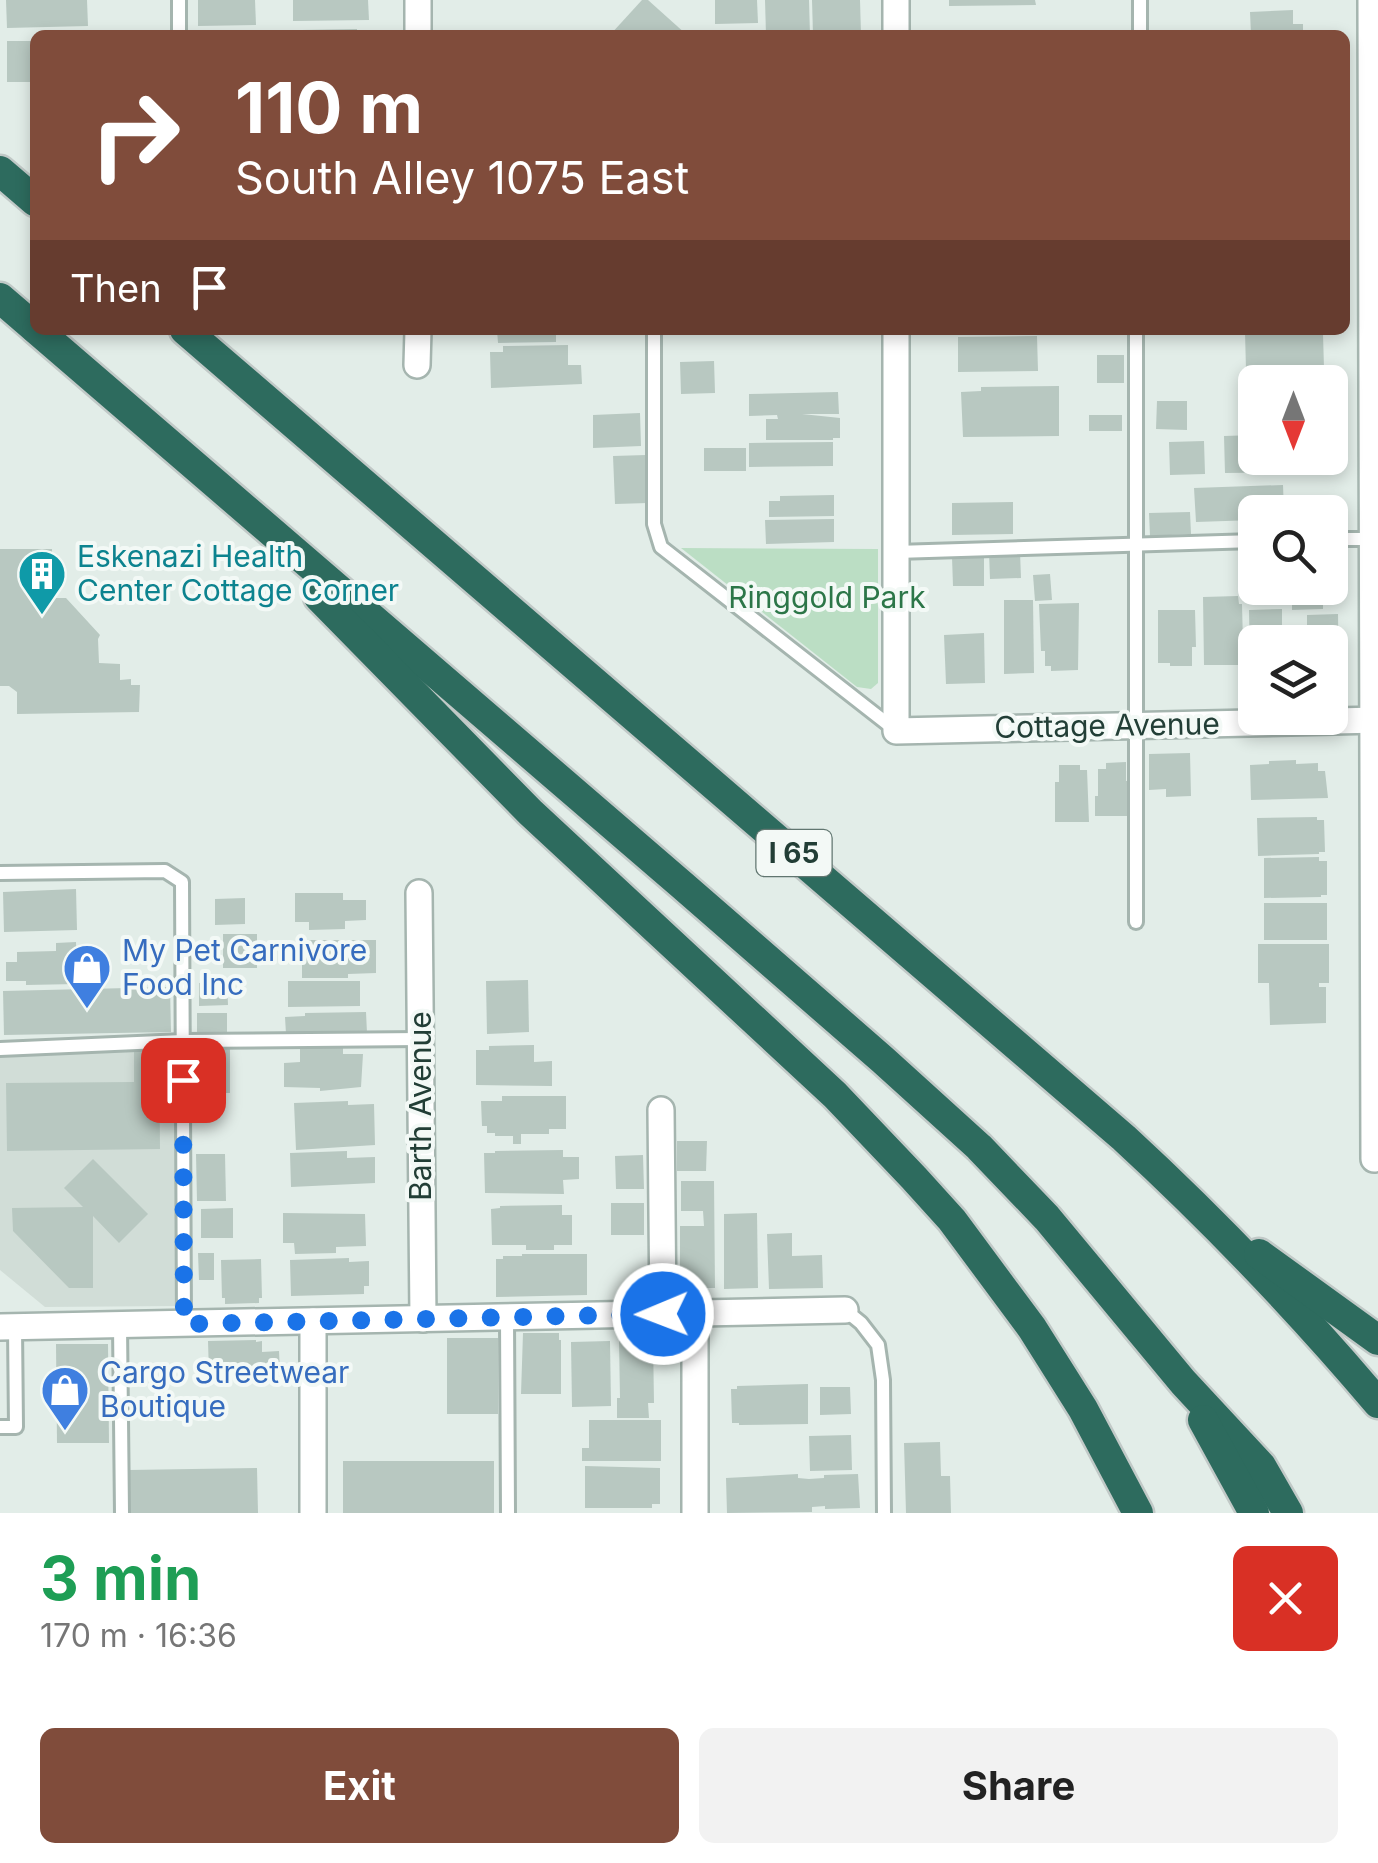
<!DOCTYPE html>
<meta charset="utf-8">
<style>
body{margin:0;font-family:Inter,sans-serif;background:#f2f2f2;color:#222;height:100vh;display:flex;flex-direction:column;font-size:38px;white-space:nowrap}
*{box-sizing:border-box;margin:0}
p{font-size:32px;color:#767676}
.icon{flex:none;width:55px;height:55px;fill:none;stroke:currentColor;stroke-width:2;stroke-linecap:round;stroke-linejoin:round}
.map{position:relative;height:1513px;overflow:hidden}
.panel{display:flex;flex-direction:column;background:#fff;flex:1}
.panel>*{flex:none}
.top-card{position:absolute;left:30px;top:30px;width:1320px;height:305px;border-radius:15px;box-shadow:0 5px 15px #0003;background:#804c3b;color:#fff;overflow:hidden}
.needle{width:65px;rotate:180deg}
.buttons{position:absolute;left:1238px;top:365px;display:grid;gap:20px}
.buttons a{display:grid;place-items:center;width:110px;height:110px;border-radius:15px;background:#fff;box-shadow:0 5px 15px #0003;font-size:50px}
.pin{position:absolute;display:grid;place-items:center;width:85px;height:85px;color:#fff;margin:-42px;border-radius:20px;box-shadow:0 5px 15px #0006}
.me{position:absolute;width:110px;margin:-55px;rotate:269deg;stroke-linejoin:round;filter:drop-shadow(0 0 8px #0008)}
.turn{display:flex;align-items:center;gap:35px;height:210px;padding:0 40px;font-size:45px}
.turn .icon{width:130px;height:130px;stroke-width:2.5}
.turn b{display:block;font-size:70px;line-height:85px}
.then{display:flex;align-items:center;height:95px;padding:0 40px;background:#0003;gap:20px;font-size:38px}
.round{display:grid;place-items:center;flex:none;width:105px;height:105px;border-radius:15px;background:#f2f2f2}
.overview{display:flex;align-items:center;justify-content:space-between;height:170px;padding:0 40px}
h1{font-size:60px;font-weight:700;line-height:75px;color:#1e9e55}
.cta{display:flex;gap:20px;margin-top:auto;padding:20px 40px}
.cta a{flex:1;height:115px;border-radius:15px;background:#804c3b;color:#fff;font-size:40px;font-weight:700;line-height:115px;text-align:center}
.cta a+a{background:#f2f2f2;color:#222}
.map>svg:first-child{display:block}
.built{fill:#d1ddd7}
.green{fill:#bbdec4}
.building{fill:#b8c8c1}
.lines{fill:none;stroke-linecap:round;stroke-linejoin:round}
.service-casing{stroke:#a5b5af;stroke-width:18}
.minor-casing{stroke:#a5b5af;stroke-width:30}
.motorway-casing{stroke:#c1c9c7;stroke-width:35}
.service{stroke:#fff;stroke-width:12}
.minor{stroke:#fff;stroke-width:25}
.motorway{stroke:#2d6b5e;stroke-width:30}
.route{stroke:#1a73e8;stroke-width:18;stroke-dasharray:0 32.4}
.labels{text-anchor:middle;stroke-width:8;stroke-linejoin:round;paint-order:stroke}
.shield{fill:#f3f9f6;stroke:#617670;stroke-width:2.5}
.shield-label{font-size:28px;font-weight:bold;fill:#223e36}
.culture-label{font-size:30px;fill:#0d838f;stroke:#f3f9f6;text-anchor:start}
.park-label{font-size:30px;fill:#2c7648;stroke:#f3f9f6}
.street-label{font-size:30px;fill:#223e36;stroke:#f3f9f6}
.shop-label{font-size:30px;fill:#366cbe;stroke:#f3f9f6;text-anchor:start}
</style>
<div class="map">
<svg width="1378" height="1513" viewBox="0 0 1378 1513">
<rect width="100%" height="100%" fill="#e2ede8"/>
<path class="built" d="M 175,1051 L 176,1306 L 45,1307 L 0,1270 L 0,1052 Z"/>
<path class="green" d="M 681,548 L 878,549 L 878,683 L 871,689 L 857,687 Z"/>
<g class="building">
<path d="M 6,0 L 87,0 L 88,26 L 7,28 Z"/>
<path d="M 198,0 L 255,0 L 256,25 L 198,26 Z"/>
<path d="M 293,0 L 368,0 L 369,20 L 293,21 Z"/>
<path d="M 642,0 L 648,0 L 687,35 L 610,35 Z"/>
<path d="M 715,0 L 757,0 L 758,23 L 715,24 Z"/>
<path d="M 765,0 L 809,0 L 810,35 L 766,35 Z"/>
<path d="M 812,0 L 860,0 L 861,35 L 813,35 Z"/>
<path d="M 949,0 L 1035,0 L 1036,5 L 949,6 Z"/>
<path d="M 1293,10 L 1293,24 L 1303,24 L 1303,35 L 1251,35 L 1250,12 Z"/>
<path d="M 357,29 L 357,35 L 302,35 L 302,30 Z"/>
<rect x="7" y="41" width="28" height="41"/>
<path d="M 497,330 L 556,330 L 556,342 L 498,343 Z"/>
<path d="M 1305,330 L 1305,335 L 1323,334 L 1324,368 L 1246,370 L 1245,332 Z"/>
<path d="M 1037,336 L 1038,371 L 958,372 L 958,337 Z"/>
<path d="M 568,345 L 568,365 L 581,365 L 582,384 L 491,388 L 490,352 L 503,352 L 503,346 Z"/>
<rect x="1097" y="355" width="27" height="28"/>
<path d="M 714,361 L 715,393 L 681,394 L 680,362 Z"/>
<path d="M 1059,386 L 1059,436 L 963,437 L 961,392 L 981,391 L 981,387 Z"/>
<path d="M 838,392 L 839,414 L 802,414 L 840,418 L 840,438 L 833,438 L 833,440 L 766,440 L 766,419 L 778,419 L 777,415 L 749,416 L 749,394 Z"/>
<path d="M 1157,401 L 1187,401 L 1187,430 L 1156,429 Z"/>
<path d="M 640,413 L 641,446 L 593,448 L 593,415 Z"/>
<rect x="1089" y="415" width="33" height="16"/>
<path d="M 1255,435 L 1255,458 L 1327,458 L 1327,466 L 1317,466 L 1317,472 L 1225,473 L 1224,436 Z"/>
<path d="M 1204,441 L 1205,474 L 1170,475 L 1169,442 Z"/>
<path d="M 833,442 L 833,466 L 749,467 L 749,443 Z"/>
<rect x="704" y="448" width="42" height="23"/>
<path d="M 646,455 L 648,503 L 615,504 L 613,456 Z"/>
<path d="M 1283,485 L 1284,512 L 1255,512 L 1255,520 L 1196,522 L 1194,488 Z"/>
<path d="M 834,495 L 834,516 L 769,517 L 769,501 L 780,501 L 780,496 Z"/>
<path d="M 1013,502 L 1013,534 L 952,535 L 952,503 Z"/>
<path d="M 1190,512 L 1191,534 L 1150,536 L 1149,513 Z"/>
<path d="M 834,519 L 834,542 L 766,544 L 765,520 Z"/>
<path d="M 0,549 L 52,549 L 53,598 L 66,598 L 100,635 L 98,639 L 99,663 L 120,664 L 120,680 L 131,679 L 131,685 L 140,685 L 139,712 L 17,714 L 17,692 L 9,686 L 0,686 Z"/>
<rect x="1247" y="550" width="8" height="28"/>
<path d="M 989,552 L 1020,552 L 1021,578 L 990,579 Z"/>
<path d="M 952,557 L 984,557 L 984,586 L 953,586 Z"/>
<path d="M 1050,574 L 1052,600 L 1035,601 L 1033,575 Z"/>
<path d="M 1292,588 L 1323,588 L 1323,609 L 1292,610 Z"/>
<path d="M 1238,596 L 1239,604 L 1242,604 L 1243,644 L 1239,644 L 1239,665 L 1204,665 L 1203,597 Z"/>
<path d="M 1004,600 L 1033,600 L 1034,673 L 1004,674 Z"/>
<path d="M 1079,603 L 1078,670 L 1051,671 L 1051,666 L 1045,666 L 1045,651 L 1041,651 L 1039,604 Z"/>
<path d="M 1282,609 L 1282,631 L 1279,631 L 1279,642 L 1255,642 L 1255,663 L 1250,663 L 1249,610 Z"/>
<path d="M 1158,610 L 1195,610 L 1196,647 L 1192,647 L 1192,666 L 1170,666 L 1170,663 L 1158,663 Z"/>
<path d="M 1338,614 L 1339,685 L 1330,685 L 1330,642 L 1307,642 L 1307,615 Z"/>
<path d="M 984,633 L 985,683 L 946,684 L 944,635 Z"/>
<path d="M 1190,753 L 1191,796 L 1166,797 L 1166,789 L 1149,790 L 1149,754 Z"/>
<path d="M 1296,760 L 1296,764 L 1318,763 L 1318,771 L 1325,771 L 1328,798 L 1251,800 L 1250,765 L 1269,764 L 1269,761 Z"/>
<path d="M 1126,762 L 1126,781 L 1130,781 L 1130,816 L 1095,816 L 1095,796 L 1098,796 L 1098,769 L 1106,769 L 1106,763 Z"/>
<path d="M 1059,765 L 1080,765 L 1080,770 L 1087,770 L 1089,822 L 1055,822 L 1055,782 L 1059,782 Z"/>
<path d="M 1317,817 L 1317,820 L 1324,820 L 1325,852 L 1319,852 L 1319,854 L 1258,856 L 1257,818 Z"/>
<path d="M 1319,857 L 1319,861 L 1327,861 L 1327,895 L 1321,895 L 1321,897 L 1264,898 L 1264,858 Z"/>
<path d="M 76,889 L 77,930 L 4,932 L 3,892 Z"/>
<path d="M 295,893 L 343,893 L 343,900 L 366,900 L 366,920 L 345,921 L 345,929 L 309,930 L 309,922 L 295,922 Z"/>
<path d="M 245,898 L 245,924 L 215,925 L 215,899 Z"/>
<rect x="1264" y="903" width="63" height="37"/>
<rect x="223" y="934" width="34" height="34"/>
<path d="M 304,940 L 376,940 L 376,973 L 348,974 L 348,978 L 302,978 L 302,962 L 291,962 L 291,946 L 304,946 Z"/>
<path d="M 76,942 L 77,984 L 26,985 L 26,981 L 6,981 L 6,962 L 17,962 L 17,952 L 56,951 L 56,943 Z"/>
<path d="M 1258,944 L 1329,944 L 1329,983 L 1319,983 L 1319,987 L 1326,987 L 1326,1023 L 1270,1025 L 1269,983 L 1258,983 Z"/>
<path d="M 528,980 L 529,1032 L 487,1034 L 486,981 Z"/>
<path d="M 288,981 L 360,981 L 360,1006 L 288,1007 Z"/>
<path d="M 227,982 L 228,1005 L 199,1006 L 199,983 Z"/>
<path d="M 170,987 L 171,1032 L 4,1035 L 3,991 Z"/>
<path d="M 366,1012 L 367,1033 L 286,1034 L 285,1017 L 305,1016 L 305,1013 Z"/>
<rect x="197" y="1013" width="30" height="19"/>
<path d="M 534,1045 L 534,1062 L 552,1061 L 552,1086 L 476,1085 L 476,1050 L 489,1050 L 489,1046 Z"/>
<path d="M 343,1047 L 343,1054 L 363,1054 L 361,1087 L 320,1091 L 320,1088 L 284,1087 L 284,1063 L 300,1062 L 300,1048 Z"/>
<rect x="198" y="1049" width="32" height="44"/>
<path d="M 134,1051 L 159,1051 L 160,1149 L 7,1151 L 6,1083 L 134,1082 Z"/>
<path d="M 502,1096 L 566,1096 L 566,1129 L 549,1129 L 549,1134 L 521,1134 L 521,1144 L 513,1144 L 513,1136 L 495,1136 L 495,1133 L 487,1133 L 487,1126 L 482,1126 L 481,1101 L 502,1101 Z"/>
<path d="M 348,1101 L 348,1105 L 374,1104 L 375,1145 L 296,1150 L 294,1103 Z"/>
<path d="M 677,1141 L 707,1141 L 706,1171 L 677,1171 Z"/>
<path d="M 563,1150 L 563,1157 L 579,1157 L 579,1179 L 563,1180 L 564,1194 L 485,1193 L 484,1153 L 495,1153 L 495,1151 Z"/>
<path d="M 347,1151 L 347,1158 L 375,1157 L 375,1183 L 291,1187 L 290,1153 Z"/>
<path d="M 196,1154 L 225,1154 L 226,1201 L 197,1201 Z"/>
<path d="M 643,1155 L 644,1189 L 616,1189 L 615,1156 Z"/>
<path d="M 93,1159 L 148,1214 L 119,1243 L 93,1216 L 93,1288 L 69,1288 L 13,1231 L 12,1208 L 83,1207 L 64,1188 Z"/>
<path d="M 681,1181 L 714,1181 L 715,1288 L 680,1288 L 680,1226 L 704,1226 L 703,1211 L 681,1211 Z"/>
<rect x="611" y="1203" width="33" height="32"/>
<path d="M 562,1205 L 562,1215 L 572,1215 L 572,1245 L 554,1245 L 554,1250 L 526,1250 L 526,1245 L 492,1245 L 491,1209 L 500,1208 L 500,1206 Z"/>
<path d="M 233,1208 L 233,1238 L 201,1238 L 201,1209 Z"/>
<path d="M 283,1213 L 365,1214 L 366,1246 L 336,1247 L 336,1253 L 295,1254 L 294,1243 L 283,1243 Z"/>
<path d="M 757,1213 L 758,1288 L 724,1289 L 724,1214 Z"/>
<path d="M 792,1233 L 792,1256 L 822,1255 L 823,1288 L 769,1289 L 767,1234 Z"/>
<path d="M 198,1253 L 214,1253 L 214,1280 L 199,1280 Z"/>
<path d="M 522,1254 L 587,1254 L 587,1295 L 496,1297 L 496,1259 L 503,1259 L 503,1256 L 522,1256 Z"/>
<path d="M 349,1258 L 349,1262 L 369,1261 L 369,1286 L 364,1286 L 364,1294 L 291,1296 L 290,1260 Z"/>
<path d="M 261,1259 L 262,1298 L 259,1298 L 259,1303 L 225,1304 L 225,1298 L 222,1298 L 221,1260 Z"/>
<path d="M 523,1333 L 559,1333 L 559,1340 L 561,1340 L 561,1394 L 521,1394 Z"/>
<rect x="447" y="1338" width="51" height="76"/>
<path d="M 256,1340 L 256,1342 L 262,1341 L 262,1352 L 279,1351 L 280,1373 L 209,1374 L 208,1341 Z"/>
<path d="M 653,1340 L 654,1403 L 648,1403 L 649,1418 L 617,1418 L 617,1398 L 620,1398 L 619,1341 Z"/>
<path d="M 610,1341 L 611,1406 L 572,1407 L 571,1342 Z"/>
<path d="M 56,1344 L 108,1344 L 109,1443 L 57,1443 Z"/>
<path d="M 808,1384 L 808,1424 L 739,1425 L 739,1423 L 732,1423 L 731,1389 L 737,1389 L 737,1386 Z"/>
<path d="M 820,1387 L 850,1387 L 851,1414 L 820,1415 Z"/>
<path d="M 589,1420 L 661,1420 L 661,1461 L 582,1461 L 582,1448 L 589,1448 Z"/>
<path d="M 851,1435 L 852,1470 L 810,1471 L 809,1436 Z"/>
<path d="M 940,1442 L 941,1476 L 950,1476 L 951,1513 L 906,1513 L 904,1443 Z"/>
<rect x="343" y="1461" width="151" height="52"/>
<path d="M 585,1466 L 660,1468 L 660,1504 L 652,1504 L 652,1508 L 585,1508 Z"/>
<path d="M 257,1468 L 258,1513 L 130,1513 L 129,1470 Z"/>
<path d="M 798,1474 L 798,1478 L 809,1479 L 824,1478 L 824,1475 L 858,1474 L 860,1508 L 825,1509 L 825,1506 L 812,1507 L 812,1512 L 727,1513 L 726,1478 Z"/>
</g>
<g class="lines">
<g class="service-casing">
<g id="service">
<path d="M 1140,0 L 1140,35"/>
<path d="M 179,35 L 179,0"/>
<path d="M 654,330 L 654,524 L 661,547 L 894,729"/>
<path d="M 1330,539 L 1372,539"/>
<path d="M 896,552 L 1255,541"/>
<path d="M 0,873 L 165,871 L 182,882 L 184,1324"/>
<path d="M 1136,922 L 1136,330"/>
<path d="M 0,1049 L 183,1041 L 421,1039"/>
<path d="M 845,1310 L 861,1323 L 878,1345 L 883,1380 L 884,1513"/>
<path d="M 507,1318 L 508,1513"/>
<path d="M 120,1325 L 122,1513"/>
<path d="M 0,1427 L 16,1427 L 15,1327"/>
</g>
</g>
<g class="minor-casing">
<g id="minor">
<path d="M 418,0 L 418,35"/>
<path d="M 896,0 L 896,35"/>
<path d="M 1371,0 L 1374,1159"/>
<path d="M 896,330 L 896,731 L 1378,720"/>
<path d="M 417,365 L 418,330"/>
<path d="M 419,893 L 423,1319"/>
<path d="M 661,1110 L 663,1314"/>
<path d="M 313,1321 L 313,1513"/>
<path d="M 0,1327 L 845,1310"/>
<path d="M 695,1513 L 695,1314"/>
</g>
</g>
<g class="motorway-casing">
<g id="motorway">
<path d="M 0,171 L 35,201"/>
<path d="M 0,298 L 35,328"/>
<path d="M 37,330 L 682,885 L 883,1060 L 979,1147 L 1047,1218 L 1183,1382 L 1261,1466 L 1288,1513"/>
<path d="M 185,330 L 1124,1138 C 1213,1220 1300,1311 1378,1403"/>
<path d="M 319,597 L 530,812 L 835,1095 L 914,1178 L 952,1220 L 1032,1328 L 1083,1409 L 1138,1513"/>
<path d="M 1259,1254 L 1378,1340"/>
<path d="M 1203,1420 L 1254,1513"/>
</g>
</g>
<use href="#service" class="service"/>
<use href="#minor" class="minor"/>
<use href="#motorway" class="motorway"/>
</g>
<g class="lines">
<path class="route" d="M 183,1080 L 184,1324 L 663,1314"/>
</g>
<defs>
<g id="building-pin" transform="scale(2.5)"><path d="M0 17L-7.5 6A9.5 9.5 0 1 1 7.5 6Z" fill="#0f9aa8" stroke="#f3f9f6"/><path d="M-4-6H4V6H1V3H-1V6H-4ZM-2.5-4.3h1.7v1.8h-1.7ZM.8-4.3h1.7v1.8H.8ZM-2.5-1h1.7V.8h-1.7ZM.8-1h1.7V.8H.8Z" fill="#fff"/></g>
<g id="shop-pin" transform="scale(2.5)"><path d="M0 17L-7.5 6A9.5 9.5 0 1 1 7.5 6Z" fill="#3f7fe0" stroke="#f3f9f6"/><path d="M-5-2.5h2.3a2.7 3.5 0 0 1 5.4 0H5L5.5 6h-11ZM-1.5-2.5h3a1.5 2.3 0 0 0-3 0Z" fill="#fff"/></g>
</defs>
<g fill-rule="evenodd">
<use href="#building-pin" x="42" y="574"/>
<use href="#shop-pin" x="87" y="968"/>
<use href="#shop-pin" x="65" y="1390"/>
</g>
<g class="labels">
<rect class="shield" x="756.5" y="830" width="75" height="46" rx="8"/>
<g class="shield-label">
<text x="794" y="863">I 65</text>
</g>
<g class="culture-label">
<text x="77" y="567">Eskenazi Health<tspan x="77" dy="34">Center Cottage Corner</tspan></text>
</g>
<g class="park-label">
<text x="827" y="608">Ringgold Park</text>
</g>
<g class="street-label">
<text transform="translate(1107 726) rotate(-1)" y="10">Cottage Avenue</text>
<text transform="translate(421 1106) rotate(-90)" y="10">Barth Avenue</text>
</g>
<g class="shop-label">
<text x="122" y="961">My Pet Carnivore<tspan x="122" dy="34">Food Inc</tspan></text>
<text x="100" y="1383">Cargo Streetwear<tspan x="100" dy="34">Boutique</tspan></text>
</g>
</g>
</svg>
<div class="buttons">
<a><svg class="needle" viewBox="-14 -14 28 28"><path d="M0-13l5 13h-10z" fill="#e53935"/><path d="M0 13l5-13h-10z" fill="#767676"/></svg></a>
<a><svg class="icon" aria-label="search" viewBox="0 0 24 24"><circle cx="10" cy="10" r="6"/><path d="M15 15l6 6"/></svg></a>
<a><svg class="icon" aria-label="layers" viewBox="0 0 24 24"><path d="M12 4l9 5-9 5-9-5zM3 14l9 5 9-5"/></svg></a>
</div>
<div class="pin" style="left:183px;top:1080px;background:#d93025"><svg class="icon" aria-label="arrive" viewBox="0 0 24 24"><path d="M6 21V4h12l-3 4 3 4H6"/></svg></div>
<svg class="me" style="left:663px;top:1314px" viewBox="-20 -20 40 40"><circle r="17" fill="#1a73e8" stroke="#fff" stroke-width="3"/><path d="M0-11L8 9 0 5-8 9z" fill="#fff"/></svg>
<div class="top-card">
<div class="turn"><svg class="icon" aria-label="right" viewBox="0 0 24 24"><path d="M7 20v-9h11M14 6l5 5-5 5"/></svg><div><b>110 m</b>South Alley 1075 East</div></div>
<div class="then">Then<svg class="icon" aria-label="arrive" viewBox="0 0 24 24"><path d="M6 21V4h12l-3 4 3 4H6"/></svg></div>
</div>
</div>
<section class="panel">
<div class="overview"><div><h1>3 min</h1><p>170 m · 16:36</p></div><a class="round" style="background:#d93025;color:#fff"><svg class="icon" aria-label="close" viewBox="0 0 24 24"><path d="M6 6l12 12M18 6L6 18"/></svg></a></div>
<div class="cta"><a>Exit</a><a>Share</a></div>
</section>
